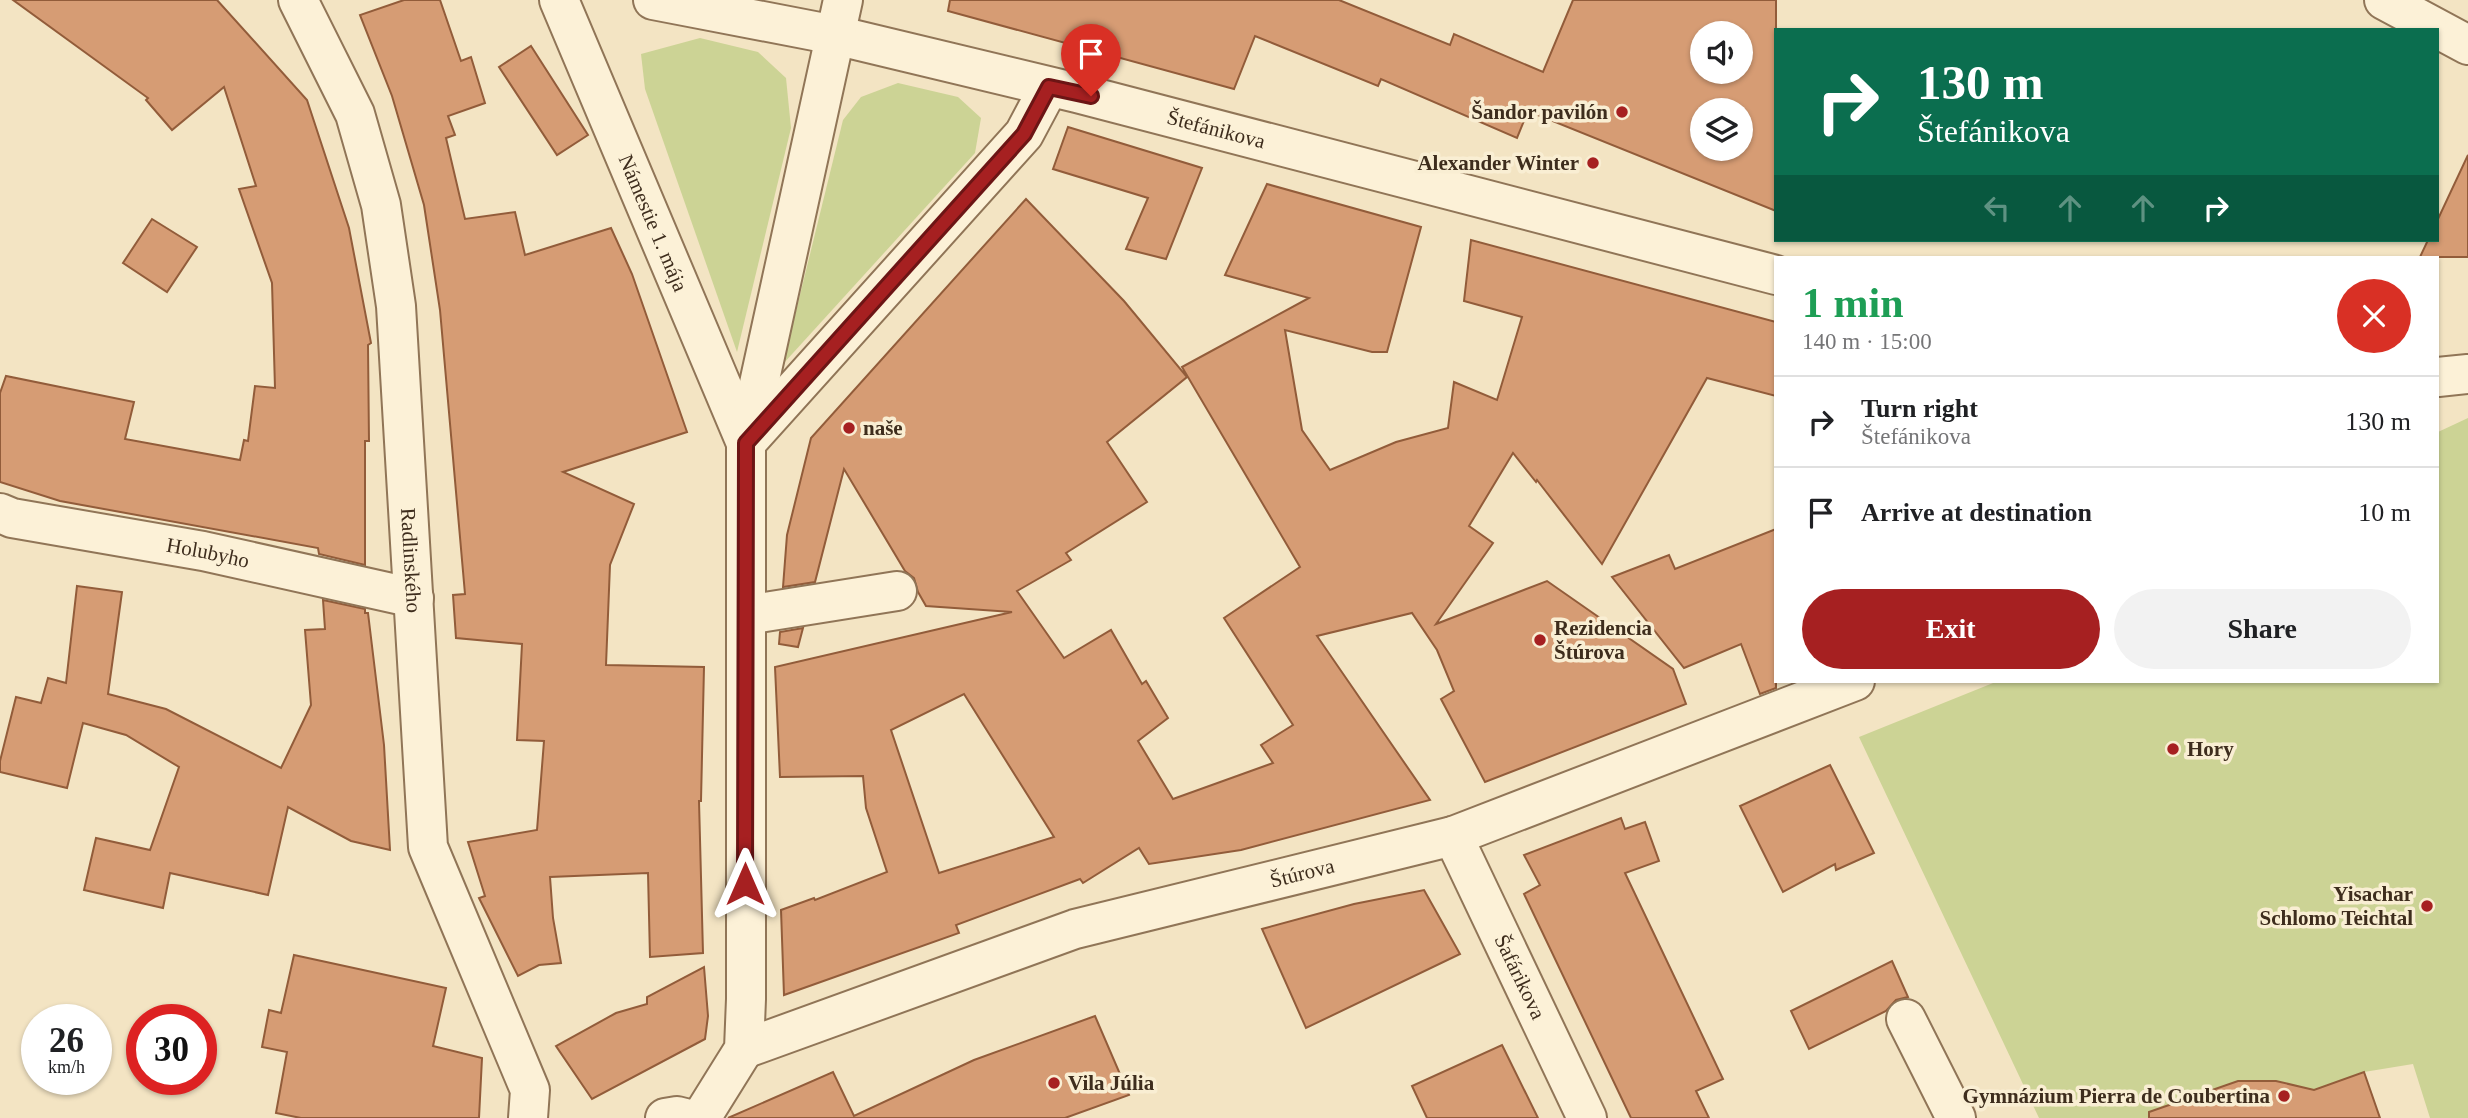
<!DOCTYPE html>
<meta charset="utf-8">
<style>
body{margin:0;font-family:"Times New Roman",serif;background:#f2f2f2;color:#202124;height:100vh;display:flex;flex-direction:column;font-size:26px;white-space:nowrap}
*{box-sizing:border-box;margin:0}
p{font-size:23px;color:#757577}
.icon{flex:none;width:38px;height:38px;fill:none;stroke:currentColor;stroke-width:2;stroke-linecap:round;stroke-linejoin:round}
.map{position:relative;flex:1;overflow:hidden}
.panel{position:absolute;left:1774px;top:256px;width:665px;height:427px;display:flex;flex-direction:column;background:#fff;border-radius:0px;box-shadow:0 2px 5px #0004}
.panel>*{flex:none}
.top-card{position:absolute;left:1774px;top:28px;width:665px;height:214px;border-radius:0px;box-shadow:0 2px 5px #0004;background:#0b6e4f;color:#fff;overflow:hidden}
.controls{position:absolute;left:1690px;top:21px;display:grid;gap:14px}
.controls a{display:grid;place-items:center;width:63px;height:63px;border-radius:50%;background:#fff;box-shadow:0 2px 5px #0004;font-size:35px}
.speed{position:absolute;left:21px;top:1004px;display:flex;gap:14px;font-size:35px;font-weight:700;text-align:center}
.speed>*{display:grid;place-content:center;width:91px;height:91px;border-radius:50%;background:#fff;box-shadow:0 2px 5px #0004;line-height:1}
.speed small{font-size:18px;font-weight:400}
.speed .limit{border:10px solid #d22;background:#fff;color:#111}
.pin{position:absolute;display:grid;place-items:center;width:60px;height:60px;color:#fff;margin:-72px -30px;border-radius:50% 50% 50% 0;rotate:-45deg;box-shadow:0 0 7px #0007}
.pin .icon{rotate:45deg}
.me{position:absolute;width:77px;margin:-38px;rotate:0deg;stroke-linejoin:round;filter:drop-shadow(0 0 5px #0008)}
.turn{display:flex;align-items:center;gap:24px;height:147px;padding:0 28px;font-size:32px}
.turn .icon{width:91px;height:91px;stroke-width:2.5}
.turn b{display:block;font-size:49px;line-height:60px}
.lanes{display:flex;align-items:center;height:66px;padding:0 28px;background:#0003;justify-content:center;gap:35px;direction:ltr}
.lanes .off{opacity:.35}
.round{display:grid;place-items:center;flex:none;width:74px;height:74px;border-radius:37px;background:#f2f2f2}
.summary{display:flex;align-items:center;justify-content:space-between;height:119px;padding:0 28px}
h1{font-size:42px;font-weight:800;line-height:52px;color:#1e9e55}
.primary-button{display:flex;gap:14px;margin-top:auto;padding:14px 28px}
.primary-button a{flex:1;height:80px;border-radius:42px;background:#a62021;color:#fff;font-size:28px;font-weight:800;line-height:80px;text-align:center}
.primary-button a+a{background:#f2f2f2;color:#202124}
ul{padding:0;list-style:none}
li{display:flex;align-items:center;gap:21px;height:91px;padding:0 28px;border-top:2px solid #e0e0e0}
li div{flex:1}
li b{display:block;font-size:26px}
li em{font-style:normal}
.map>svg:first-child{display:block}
.green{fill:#ccd395}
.building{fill:#d69c74;stroke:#925c3a;stroke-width:2;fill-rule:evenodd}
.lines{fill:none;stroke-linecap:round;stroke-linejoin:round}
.minor-casing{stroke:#907557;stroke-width:42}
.minor{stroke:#fcf1d7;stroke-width:38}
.route-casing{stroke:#6c1515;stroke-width:18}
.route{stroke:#a62021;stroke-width:12}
.poi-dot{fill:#a62021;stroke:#f9eed3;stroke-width:2.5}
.labels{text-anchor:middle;stroke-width:7;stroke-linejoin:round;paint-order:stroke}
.poi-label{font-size:21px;font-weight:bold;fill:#3e2d1d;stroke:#f9eed3;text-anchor:end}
.street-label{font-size:21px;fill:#3e2d1d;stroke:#f9eed3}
</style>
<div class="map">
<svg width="2468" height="1118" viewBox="0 0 2468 1118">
<rect width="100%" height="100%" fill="#f3e4c3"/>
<g class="green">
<path d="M 700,38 L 758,52 L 786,78 L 791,128 L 737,352 L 645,89 L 641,54 Z"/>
<path d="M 898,83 L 958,97 L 981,118 L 975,153 L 783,364 L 843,120 L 861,97 Z"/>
<path d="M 2468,418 L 2468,1118 L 2430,1118 L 2413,1064 L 2364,1072 L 2313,1090 L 2276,1081 L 2238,1081 L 2178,1102 L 2158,1118 L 2039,1118 L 1859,737 L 1998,681 L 2438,681 L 2438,432 Z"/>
</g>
<g class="building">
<path d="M 13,0 L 217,0 L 307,100 L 349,228 L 371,343 L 368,345 L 369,441 L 365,441 L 365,565 L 319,554 L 318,548 L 60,501 L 0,482 L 0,393 L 6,376 L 134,402 L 125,439 L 240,460 L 244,440 L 248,441 L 255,386 L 275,388 L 272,283 L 239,189 L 256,186 L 224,87 L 172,130 L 146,100 L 148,98 Z"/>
<path d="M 404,0 L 440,0 L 461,61 L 471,57 L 485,103 L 448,116 L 455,135 L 446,138 L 465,219 L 515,212 L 525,255 L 611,228 L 632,274 L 687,432 L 563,472 L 634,504 L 610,565 L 606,665 L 704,667 L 701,801 L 699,801 L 703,953 L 650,957 L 648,873 L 550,877 L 553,918 L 561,963 L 539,965 L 518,976 L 479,898 L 485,896 L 468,842 L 537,830 L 544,741 L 517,740 L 522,644 L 456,638 L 453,595 L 465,594 L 440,310 L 424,205 L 392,96 L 360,15 Z"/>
<path d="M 950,0 L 1339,0 L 1450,45 L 1454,34 L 1543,72 L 1573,0 L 1776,0 L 1776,211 L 1528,111 L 1517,138 L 1381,79 L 1378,86 L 1255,36 L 1234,89 L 948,11 ZM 1703,33 L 1741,33 L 1741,72 L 1703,72 ZM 1703,110 L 1741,110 L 1741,149 L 1703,149 Z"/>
<path d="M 531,46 L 588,135 L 557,155 L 499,67 Z"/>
<path d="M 1068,127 L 1202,168 L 1166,259 L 1126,249 L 1148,198 L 1053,169 Z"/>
<path d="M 2468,155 L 2468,257 L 2420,257 L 2428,240 L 2438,240 L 2438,219 Z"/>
<path d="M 1267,184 L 1421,227 L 1387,352 L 1372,352 L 1285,330 L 1302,430 L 1330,470 L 1396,442 L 1448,428 L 1454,382 L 1497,400 L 1522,317 L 1464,301 L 1471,240 L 1776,322 L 1776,396 L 1707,378 L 1602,564 L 1537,480 L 1536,482 L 1513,453 L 1469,526 L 1493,543 L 1436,624 L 1547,581 L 1673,669 L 1686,704 L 1485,782 L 1441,699 L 1454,691 L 1437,650 L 1412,613 L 1317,636 L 1430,800 L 1241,850 L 1149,864 L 1139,848 L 1083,883 L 1080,879 L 956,925 L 959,933 L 784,995 L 781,910 L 814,898 L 815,900 L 887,872 L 866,808 L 863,776 L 780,777 L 775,667 L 1012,612 L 926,606 L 918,592 L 914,578 L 905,571 L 844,469 L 815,582 L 783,587 L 787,535 L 811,438 L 1026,199 L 1124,301 L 1187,377 L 1107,442 L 1147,502 L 1066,553 L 1071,560 L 1017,591 L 1064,658 L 1111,630 L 1142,684 L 1146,681 L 1168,718 L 1138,741 L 1173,799 L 1273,763 L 1261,745 L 1293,725 L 1224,618 L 1300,567 L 1182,367 L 1309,298 L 1225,275 ZM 964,694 L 1054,837 L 939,873 L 891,730 Z"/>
<path d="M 152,219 L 197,247 L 167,292 L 123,263 Z"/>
<path d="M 1776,529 L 1776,688 L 1760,694 L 1741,644 L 1684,668 L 1612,577 L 1669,555 L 1675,569 Z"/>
<path d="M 77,586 L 122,592 L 108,694 L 166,709 L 281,768 L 311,705 L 305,630 L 325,629 L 323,600 L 365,609 L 365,613 L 368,613 L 384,745 L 390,850 L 351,841 L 288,807 L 268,895 L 170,873 L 163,908 L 84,890 L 96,838 L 150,850 L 179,767 L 126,735 L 83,723 L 67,788 L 0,772 L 0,761 L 16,697 L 41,703 L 48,678 L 66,683 Z"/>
<path d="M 803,628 L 798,647 L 779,644 L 780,632 Z"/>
<path d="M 1830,765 L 1874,853 L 1836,870 L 1835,864 L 1783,892 L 1740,806 Z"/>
<path d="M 1621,818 L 1625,829 L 1645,822 L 1659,861 L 1625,873 L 1723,1079 L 1696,1091 L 1709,1118 L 1631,1118 L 1524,894 L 1540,885 L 1524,855 Z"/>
<path d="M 1424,890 L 1460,954 L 1306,1028 L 1262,929 L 1354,904 Z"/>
<path d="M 294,955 L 446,988 L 433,1046 L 482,1058 L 479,1118 L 301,1118 L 276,1113 L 287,1052 L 262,1047 L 269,1010 L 281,1013 Z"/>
<path d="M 1892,961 L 1908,997 L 1896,1000 L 1886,1011 L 1809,1049 L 1791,1011 Z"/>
<path d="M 704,967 L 708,1016 L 705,1039 L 592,1099 L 556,1046 L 616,1013 L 647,1004 L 647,997 Z"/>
<path d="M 1095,1016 L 1129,1095 L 1065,1118 L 728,1118 L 833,1072 L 854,1116 L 974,1060 Z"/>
<path d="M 1502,1045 L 1538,1118 L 1427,1118 L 1412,1086 Z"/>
<path d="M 2364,1072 L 2380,1118 L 2149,1118 L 2149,1112 L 2238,1081 L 2276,1081 L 2314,1090 Z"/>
</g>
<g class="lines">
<g class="minor-casing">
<g id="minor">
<path id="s1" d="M 298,0 L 355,114 L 381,205 L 396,306 L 428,847 L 530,1090 L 528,1118"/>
<path id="s2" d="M 559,0 L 746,443 L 1024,134 L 1049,87"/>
<path id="s3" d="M 653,0 L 835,35 L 1077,93 L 1776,275"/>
<path d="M 2384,0 L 2468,45"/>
<path d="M 2438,377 L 2468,374"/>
<path id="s4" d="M 0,513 L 12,518 L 203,551 L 414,598"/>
<path d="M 746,615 L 897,591"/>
<path id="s5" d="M 1453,836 L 1587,1118"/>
<path d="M 1906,1019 L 1956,1118"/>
<path id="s6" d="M 744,1049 L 1075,929 L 1453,836 L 1855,681"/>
<path d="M 665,1118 L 677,1116 L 685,1118"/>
<path d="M 701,1118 L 744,1049 L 746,999 L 746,443 L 843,0"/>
</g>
</g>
<use href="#minor" class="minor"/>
</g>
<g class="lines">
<g class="route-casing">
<path id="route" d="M 745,884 L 746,443 L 1024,134 L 1049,87 L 1091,96"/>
</g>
<use href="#route" class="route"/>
</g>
<g class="poi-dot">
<circle cx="1622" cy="112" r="7"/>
<circle cx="1593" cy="163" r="7"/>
<circle cx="849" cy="428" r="7"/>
<circle cx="1540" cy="640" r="7"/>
<circle cx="2173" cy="749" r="7"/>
<circle cx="2427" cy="906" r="7"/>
<circle cx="1054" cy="1083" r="7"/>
<circle cx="2284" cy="1096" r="7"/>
</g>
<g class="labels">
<g class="poi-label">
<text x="1608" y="119">Šandor pavilón</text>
<text x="1579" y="170">Alexander Winter</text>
<text x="863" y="435" text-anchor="start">naše</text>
<text x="1554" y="635" text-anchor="start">Rezidencia<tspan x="1554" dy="24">Štúrova</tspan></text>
<text x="2187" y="756" text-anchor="start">Hory</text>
<text x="2413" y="901">Yisachar<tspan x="2413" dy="24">Schlomo Teichtal</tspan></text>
<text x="1068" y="1090" text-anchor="start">Vila Júlia</text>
<text x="2270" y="1103">Gymnázium Pierra de Coubertina</text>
</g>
<g class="street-label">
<text dy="7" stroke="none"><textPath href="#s3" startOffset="578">Štefánikova</textPath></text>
<text dy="7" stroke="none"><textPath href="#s2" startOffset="242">Námestie 1. mája</textPath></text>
<text dy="7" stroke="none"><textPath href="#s4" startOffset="212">Holubyho</textPath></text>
<text dy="7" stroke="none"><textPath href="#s1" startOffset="579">Radlinského</textPath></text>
<text dy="7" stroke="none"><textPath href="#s6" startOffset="586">Štúrova</textPath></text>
<text dy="7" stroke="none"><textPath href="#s5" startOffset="156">Šafárikova</textPath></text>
</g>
</g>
</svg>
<div class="controls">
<a><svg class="icon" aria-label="sound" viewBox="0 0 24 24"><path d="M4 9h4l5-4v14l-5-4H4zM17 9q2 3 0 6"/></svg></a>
<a><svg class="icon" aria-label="layers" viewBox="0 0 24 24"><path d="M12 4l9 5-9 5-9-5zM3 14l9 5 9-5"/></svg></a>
</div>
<div class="speed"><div>26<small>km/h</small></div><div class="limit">30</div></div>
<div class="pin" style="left:1091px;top:96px;background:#d93025"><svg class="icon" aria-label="arrive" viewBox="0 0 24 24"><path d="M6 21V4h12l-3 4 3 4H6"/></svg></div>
<svg class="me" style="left:745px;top:884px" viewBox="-20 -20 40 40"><path d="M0-17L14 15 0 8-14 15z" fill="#a62021" stroke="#fff" stroke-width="4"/></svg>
<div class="top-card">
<div class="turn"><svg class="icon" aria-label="right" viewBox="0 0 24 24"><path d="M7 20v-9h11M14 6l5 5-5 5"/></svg><div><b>130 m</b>Štefánikova</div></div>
<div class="lanes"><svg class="icon off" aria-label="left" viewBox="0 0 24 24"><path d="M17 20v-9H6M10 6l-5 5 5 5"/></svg><svg class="icon off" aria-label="ahead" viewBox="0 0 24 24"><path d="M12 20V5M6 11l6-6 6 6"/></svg><svg class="icon off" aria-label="ahead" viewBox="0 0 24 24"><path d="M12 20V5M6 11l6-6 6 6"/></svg><svg class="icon" aria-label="right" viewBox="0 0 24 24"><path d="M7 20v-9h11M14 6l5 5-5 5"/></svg></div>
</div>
<section class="panel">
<div class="summary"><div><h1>1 min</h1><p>140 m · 15:00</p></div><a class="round" style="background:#d93025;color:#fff"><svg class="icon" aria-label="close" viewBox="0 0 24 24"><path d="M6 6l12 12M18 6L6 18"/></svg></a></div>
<ul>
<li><svg class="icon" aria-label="right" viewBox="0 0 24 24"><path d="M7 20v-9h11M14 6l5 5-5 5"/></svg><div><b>Turn right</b><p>Štefánikova</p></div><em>130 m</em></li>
<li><svg class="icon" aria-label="arrive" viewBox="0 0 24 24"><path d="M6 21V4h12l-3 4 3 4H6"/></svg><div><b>Arrive at destination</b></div><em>10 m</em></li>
</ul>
<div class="primary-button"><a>Exit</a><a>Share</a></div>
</section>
</div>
